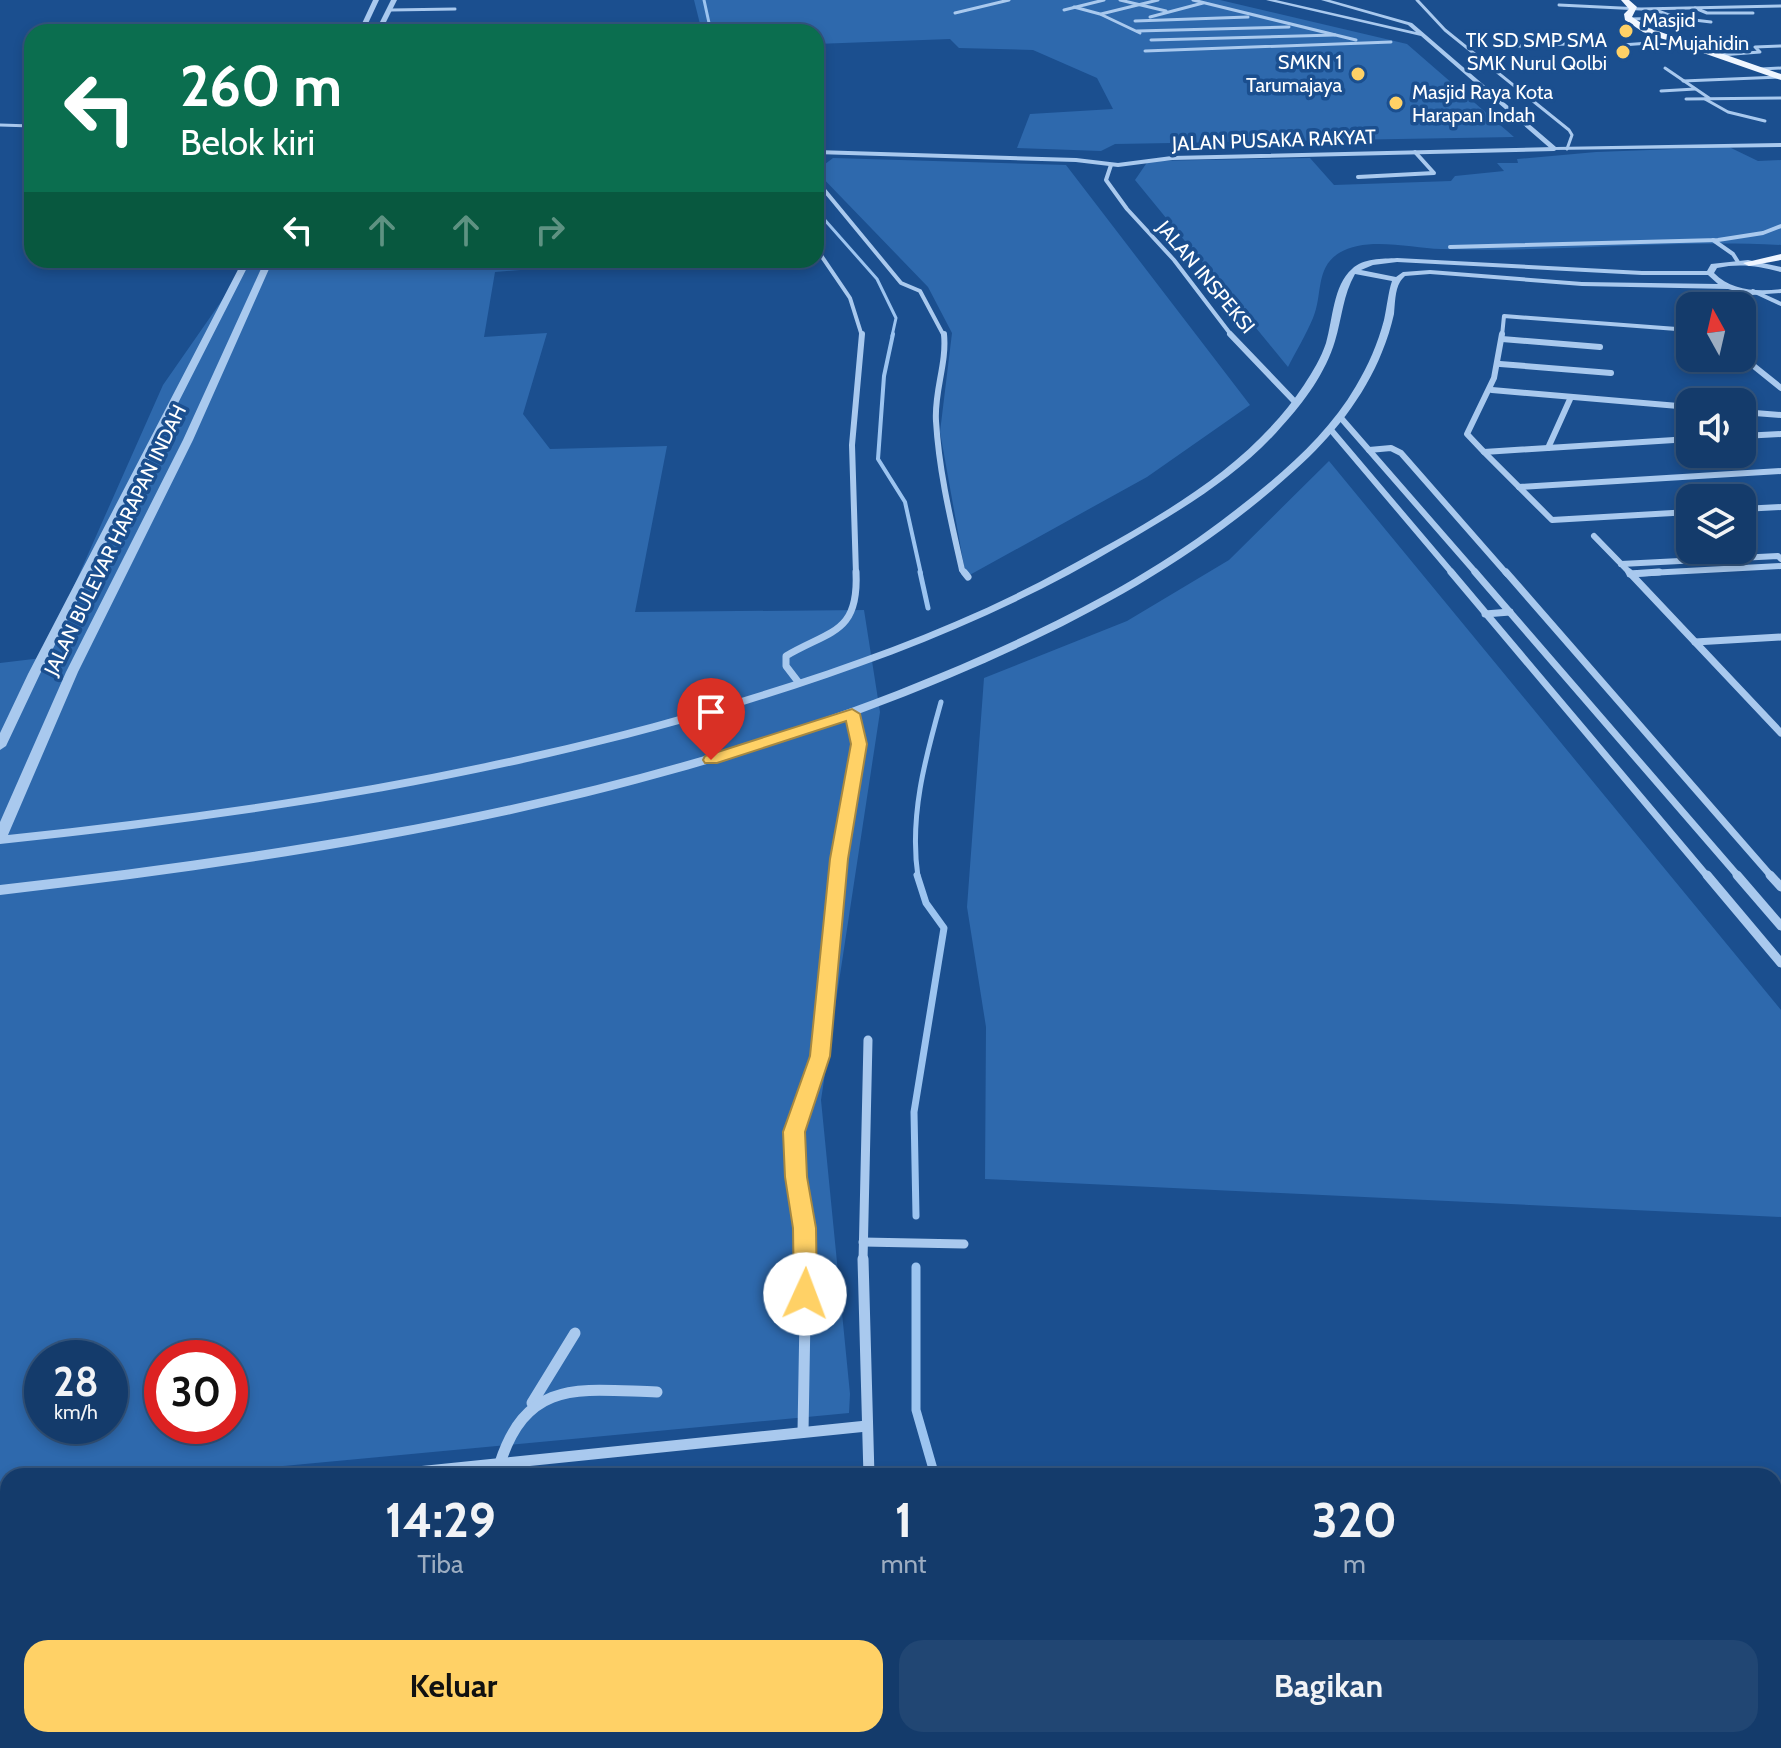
<!DOCTYPE html>
<html lang="id">
<style>
body{margin:0;font-family:Cabin,sans-serif;background:#214673;color:#f1f3f6;height:100vh;display:flex;flex-direction:column;font-size:30px;white-space:nowrap}
*{box-sizing:border-box;margin:0}
p{font-size:26px;color:#9dadc1}
.icon{flex:none;width:44px;height:44px;fill:none;stroke:currentColor;stroke-width:2;stroke-linecap:round;stroke-linejoin:round}
.map{position:relative;flex:1;overflow:hidden}
.details{position:absolute;left:0px;top:1468px;width:1782px;height:280px;display:flex;flex-direction:column;background:#143b6b;border-radius:24px 24px 0 0;box-shadow:0 4px 12px #0003,0 0 0 2px #33557e}
.details>*{flex:none}
.top-card{position:absolute;left:24px;top:24px;width:800px;height:244px;border-radius:24px;box-shadow:0 4px 12px #0003,0 0 0 2px #33557e;background:#0b6e4f;color:#fff;overflow:hidden}
.needle{width:52px;rotate:352deg}
.buttons{position:absolute;left:1676px;top:292px;display:grid;gap:16px}
.buttons a{display:grid;place-items:center;width:80px;height:80px;border-radius:16px;background:#143b6b;box-shadow:0 4px 12px #0003,0 0 0 2px #33557e;font-size:40px}
.speed{position:absolute;left:24px;top:1340px;display:flex;gap:16px;font-size:40px;font-weight:700;text-align:center}
.speed>*{display:grid;place-content:center;width:104px;height:104px;border-radius:50%;background:#143b6b;box-shadow:0 4px 12px #0003,0 0 0 2px #33557e;line-height:1}
.speed small{font-size:20px;font-weight:400}
.speed .limit{border:12px solid #d22;background:#fff;color:#111}
.pin{position:absolute;display:grid;place-items:center;width:68px;height:68px;color:#fff;margin:-82px -34px;border-radius:50% 50% 50% 0;rotate:-45deg;box-shadow:0 0 8px #0007}
.pin .icon{rotate:45deg}
.me{position:absolute;width:88px;margin:-44px;rotate:2deg;stroke-linejoin:round;filter:drop-shadow(0 0 6px #0008)}
.turn{display:flex;align-items:center;gap:28px;height:168px;padding:0 24px;font-size:36px}
.turn .icon{width:104px;height:104px;stroke-width:2.5}
.turn b{display:block;font-size:56px;line-height:68px}
.lanes{display:flex;align-items:center;height:76px;padding:0 24px;background:#0003;justify-content:center;gap:40px;direction:ltr}
.lanes .off{opacity:.35}
.eta{display:flex;justify-content:space-evenly;align-items:center;height:136px;text-align:center}
.eta b{font-size:48px;font-weight:800;line-height:56px}
.action{display:flex;gap:16px;margin-top:auto;padding:16px 24px}
.action a{flex:1;height:92px;border-radius:24px;background:#ffd166;color:#111;font-size:32px;font-weight:800;line-height:92px;text-align:center}
.action a+a{background:#214673;color:#f1f3f6}
.map>svg:first-child{display:block}
.green{fill:#2e69ad;fill-rule:evenodd}
.lines{fill:none;stroke-linecap:round;stroke-linejoin:round}
.stream-far4{stroke:#9cc4f0;stroke-width:3}
.stream-far3{stroke:#9cc4f0;stroke-width:4}
.stream-far2{stroke:#9cc4f0;stroke-width:5}
.stream-far1{stroke:#9cc4f0;stroke-width:7}
.stream{stroke:#9cc4f0;stroke-width:9}
.minor-far5{stroke:#a9c9ee;stroke-width:3}
.minor-far4{stroke:#a9c9ee;stroke-width:4}
.minor-far3{stroke:#a9c9ee;stroke-width:6}
.minor-far2{stroke:#a9c9ee;stroke-width:7}
.minor-far1{stroke:#a9c9ee;stroke-width:9}
.minor{stroke:#a9c9ee;stroke-width:11}
.tertiary{fill:#a9c9ee;fill-rule:evenodd}
.primary{fill:#f0f6ff;fill-rule:evenodd}
.route{fill:#ffd166;stroke:#a68842;stroke-width:2}
.poi-dot{fill:#ffd166;stroke:#1b4f8f;stroke-width:3}
.labels{text-anchor:middle;stroke-width:7;stroke-linejoin:round;paint-order:stroke}
.far-poi-label{font-size:20px;fill:#fff;stroke:#1b4f8f;text-anchor:start}
.far-street-label{font-size:20px;fill:#fff;stroke:#1b4f8f}
</style>
<div class="map">
<svg width="1781" height="1748" viewBox="0 0 1781 1748">
<rect width="100%" height="100%" fill="#1b4f8f"/>
<g class="green">
<path d="M 694,0 L 1220,0 L 1407,44 L 1514,137 L 1115,144 L 1101,151 L 1017,148 L 1030,114 L 1113,109 L 1097,78 L 1033,50 L 959,48 L 950,39 L 816,44 L 816,32 L 702,32 Z"/>
<path d="M 1729,147 L 1758,161 L 1781,160 L 1781,245 C 1667,239 1554,253 1441,249 C 1411,248 1366,236 1339,253 C 1315,268 1323,295 1313,318 C 1306,335 1296,351 1288,367 L 1135,180 L 1148,161 L 1310,158 L 1334,185 L 1451,181 L 1455,176 L 1504,171 L 1497,163 L 1518,163 L 1517,159 L 1596,152 Z"/>
<path d="M 833,158 L 1066,165 L 1250,405 L 1147,477 L 966,577 L 940,432 L 952,333 L 928,287 L 816,171 Z"/>
<path d="M 250,260 L 643,260 L 495,272 L 484,337 L 547,333 L 523,414 L 550,449 L 667,446 L 635,612 L 864,610 L 880,712 L 821,1100 L 850,1394 L 849,1413 L 178,1476 L 8,1476 L 8,1492 L 0,1493 L 0,663 L 42,658 L 163,385 ZM 42,1358 L 110,1358 L 110,1426 L 42,1426 ZM 162,1358 L 230,1358 L 230,1426 L 162,1426 Z"/>
<path d="M 1329,461 L 1781,1010 L 1781,1217 L 985,1179 L 986,1027 L 967,907 L 984,678 L 1127,621 L 1229,560 Z"/>
</g>
<g class="lines">
<g class="stream-far4">
<path d="M 704,0 L 711,32"/>
<path d="M 816,210 L 877,279 L 896,318 L 892,336"/>
</g>
<path class="stream-far3" d="M 893,334 L 884,376 L 878,459 L 905,502 L 921,574"/>
<g class="stream-far2">
<path d="M 920,572 L 928,608"/>
<path d="M 918,877 C 909,817 925,759 941,702"/>
</g>
<path class="stream-far1" d="M 916,1216 L 914,1112 L 944,928 L 926,903 L 917,875"/>
<g class="stream">
<path d="M 916,1267 L 916,1410 L 935,1476"/>
<path d="M 986,1748 L 987,1740"/>
</g>
<g class="minor-far5">
<path d="M 1120,0 L 1166,11"/>
<path d="M 1193,0 L 1356,40"/>
<path d="M 1417,0 L 1445,30 L 1569,130 L 1572,135 L 1567,149"/>
<path d="M 1559,5 L 1641,9 L 1781,6"/>
<path d="M 1074,7 L 1100,14 L 1140,33"/>
<path d="M 1695,8 L 1707,13 L 1753,13"/>
<path d="M 391,10 L 455,9"/>
<path d="M 1064,10 L 1104,0"/>
<path d="M 1658,11 L 1677,18 L 1711,22"/>
<path d="M 955,13 L 1009,0"/>
<path d="M 1101,14 L 1158,0"/>
<path d="M 1150,17 L 1203,3"/>
<path d="M 1630,19 L 1669,18"/>
<path d="M 1135,21 L 1248,17"/>
<path d="M 1137,31 L 1289,27"/>
<path d="M 1151,40 L 1335,35"/>
<path d="M 1622,45 L 1677,41"/>
<path d="M 1469,48 L 1567,44"/>
<path d="M 1145,51 L 1391,42"/>
<path d="M 1721,55 L 1760,52 L 1755,47 L 1781,46"/>
<path d="M 1665,68 L 1709,98"/>
<path d="M 1761,69 L 1781,68"/>
<path d="M 1683,81 L 1781,77"/>
<path d="M 1661,91 L 1695,89"/>
<path d="M 1686,99 L 1781,98"/>
<path d="M 1705,99 L 1728,112 L 1765,121"/>
<path d="M 0,125 L 32,126"/>
</g>
<g class="minor-far4">
<path d="M 816,152 L 1076,160 L 1118,165 L 1172,158 L 1554,149"/>
<path d="M 1111,165 L 1106,180 L 1127,209 L 1174,260 L 1232,336"/>
<path d="M 1358,177 L 1434,173 L 1415,152"/>
<path d="M 816,180 L 901,283 L 920,291 L 944,336"/>
<path d="M 1713,240 L 1733,254 L 1738,262"/>
<path d="M 1450,247 L 1718,240 L 1763,233 L 1781,226"/>
<path d="M 816,248 L 850,298 L 862,336"/>
<path d="M 1753,291 L 1781,304"/>
<path d="M 1502,336 L 1504,316 L 1690,330"/>
</g>
<g class="minor-far3">
<path d="M 944,334 C 947,364 934,391 936,421 C 939,472 951,521 962,570 L 966,574"/>
<path d="M 1230,334 L 1296,403"/>
<path d="M 1502,334 L 1494,378 L 1467,434 L 1484,452 L 1690,439"/>
<path d="M 1502,339 L 1600,347"/>
<path d="M 1745,359 L 1781,388"/>
<path d="M 1500,364 L 1611,373"/>
<path d="M 1492,390 L 1690,407"/>
<path d="M 1742,412 L 1781,415"/>
<path d="M 1341,418 L 1477,574"/>
<path d="M 1331,430 L 1453,574"/>
<path d="M 1742,436 L 1781,434"/>
<path d="M 1548,448 L 1571,397"/>
<path d="M 1369,450 L 1391,448 L 1401,453 L 1507,574"/>
<path d="M 1484,452 L 1552,520 L 1690,512"/>
<path d="M 1519,487 L 1781,471"/>
<path d="M 1742,509 L 1781,507"/>
<path d="M 1594,536 L 1631,574"/>
<path d="M 1621,564 L 1778,556 L 1781,559"/>
<path d="M 856,574 L 852,445 L 862,334"/>
<path d="M 1630,574 L 1781,566"/>
</g>
<g class="minor-far2">
<path d="M 964,572 L 968,577"/>
<path d="M 1451,572 L 1708,877"/>
<path d="M 1475,572 L 1739,877"/>
<path d="M 1506,572 L 1772,877"/>
<path d="M 1629,572 L 1781,733"/>
<path d="M 1630,574 L 1659,572"/>
<path d="M 1485,614 L 1510,612"/>
<path d="M 1695,642 L 1781,637"/>
<path d="M 799,683 L 786,666 L 786,656 C 830,630 859,634 856,572"/>
<path d="M 837,877 L 859,744 L 852,714"/>
</g>
<g class="minor-far1">
<path d="M 1707,875 L 1781,963"/>
<path d="M 1737,875 L 1781,926"/>
<path d="M 1770,875 L 1781,887"/>
<path d="M 863,1242 L 964,1244"/>
<path d="M 807,1261 L 794,1132 L 820,1056 L 837,875"/>
<path d="M 863,1261 L 868,1040"/>
</g>
<g class="minor">
<path d="M 863,1259 L 869,1476"/>
<path d="M 532,1403 L 575,1333"/>
<path d="M 803,1432 L 806,1259"/>
<path d="M 500,1463 C 528,1377 581,1390 657,1392"/>
<path d="M 378,1476 L 867,1426"/>
<path d="M 837,1476 L 869,1472"/>
<path d="M 0,1517 L 8,1516"/>
<path d="M 0,1570 L 8,1569"/>
<path d="M 716,1740 L 716,1748"/>
<path d="M 885,1740 L 885,1748"/>
<path d="M 267,1748 L 269,1740"/>
<path d="M 318,1748 L 320,1740"/>
<path d="M 595,1748 L 665,1740"/>
</g>
<g class="tertiary">
<path d="M 373,0 L 379,0 L 364,32 L 358,32 Z"/>
<path d="M 391,0 L 397,0 L 381,32 L 375,32 Z"/>
<path d="M 1266,0 L 1276,0 L 1416,32 L 1408,25 L 1321,0 L 1330,0 L 1412,23 L 1556,147 L 1781,143 L 1781,147 L 1552,150 L 1421,36 Z"/>
<path d="M 1397,258 L 1642,271 L 1707,271 L 1711,264 L 1748,260 L 1781,267 L 1781,272 C 1759,266 1740,263 1717,268 L 1714,273 C 1731,291 1758,292 1781,289 L 1781,293 L 1752,295 L 1728,289 L 1582,286 L 1430,274 L 1405,276 C 1403,278 1401,280 1400,282 C 1395,290 1395,304 1394,314 C 1391,327 1387,340 1382,352 C 1364,397 1332,437 1296,469 C 1196,561 1077,624 952,677 C 649,805 325,857 0,895 L 0,885 C 321,848 641,798 941,673 C 1039,632 1136,585 1221,521 C 1271,483 1324,441 1356,386 C 1368,366 1378,343 1384,320 C 1387,307 1388,293 1392,281 L 1355,274 C 1343,295 1342,318 1335,341 C 1326,372 1304,402 1282,426 C 1238,477 1179,511 1121,545 C 1001,617 871,666 737,707 C 497,780 249,818 0,844 L 0,822 L 66,672 L 183,440 L 265,260 L 273,260 L 193,440 L 78,672 L 8,835 C 255,809 500,771 738,699 C 849,665 960,626 1062,570 C 1150,522 1247,471 1304,385 C 1313,371 1321,358 1326,343 C 1333,319 1333,286 1352,269 C 1363,258 1382,259 1397,258 ZM 1397,262 L 1642,275 L 1708,275 L 1718,284 L 1582,282 L 1430,270 L 1403,272 L 1396,277 L 1361,270 L 1373,265 Z"/>
<path d="M 243,260 L 251,260 L 40,674 L 6,746 L 0,750 L 0,733 L 28,674 Z"/>
</g>
<g class="primary">
<path d="M 1621,0 L 1629,0 L 1637,7 L 1632,17 L 1649,28 L 1781,74 L 1781,80 L 1643,32 L 1625,20 L 1624,14 L 1629,9 Z"/>
<path d="M 1781,254 L 1781,260 L 1749,266 L 1743,263 Z"/>
</g>
</g>
<path class="route" d="M 852,709 L 860,714 L 867,744 L 848,859 L 830,1056 L 805,1132 L 807,1177 L 816,1228 L 817,1294 L 814,1301 L 805,1304 L 797,1301 L 794,1294 L 793,1228 L 785,1177 L 783,1132 L 810,1056 L 830,859 L 851,744 L 846,721 L 717,763 L 705,763 L 703,760 L 705,756 Z"/>
<g class="poi-dot">
<circle cx="1626" cy="31" r="8"/>
<circle cx="1623" cy="52" r="8"/>
<circle cx="1358" cy="74" r="8"/>
<circle cx="1396" cy="103" r="8"/>
</g>
<g class="labels">
<g class="far-poi-label">
<text x="1642" y="27">Masjid<tspan x="1642" dy="23">Al-Mujahidin</tspan></text>
<text x="1607" y="47" text-anchor="end">TK SD SMP SMA<tspan x="1607" dy="23">SMK Nurul Qolbi</tspan></text>
<text x="1342" y="69" text-anchor="end">SMKN 1<tspan x="1342" dy="23">Tarumajaya</tspan></text>
<text x="1412" y="99">Masjid Raya Kota<tspan x="1412" dy="23">Harapan Indah</tspan></text>
</g>
<g class="far-street-label">
<text transform="translate(1274 140) rotate(-2)" y="7">JALAN PUSAKA RAKYAT</text>
<text transform="translate(1206 277) rotate(50)" y="7">JALAN INSPEKSI</text>
<text transform="translate(115 540) rotate(-64)" y="7">JALAN BULEVAR HARAPAN INDAH</text>
</g>
</g>
</svg>
<div class="buttons">
<a><svg class="needle" viewBox="-14 -14 28 28"><path d="M0-13l5 13h-10z" fill="#e53935"/><path d="M0 13l5-13h-10z" fill="#9dadc1"/></svg></a>
<a><svg class="icon" aria-label="sound" viewBox="0 0 24 24"><path d="M4 9h4l5-4v14l-5-4H4zM17 9q2 3 0 6"/></svg></a>
<a><svg class="icon" aria-label="layers" viewBox="0 0 24 24"><path d="M12 4l9 5-9 5-9-5zM3 14l9 5 9-5"/></svg></a>
</div>
<div class="speed"><div>28<small>km/h</small></div><div class="limit">30</div></div>
<div class="pin" style="left:711px;top:760px;background:#d93025"><svg class="icon" aria-label="arrive" viewBox="0 0 24 24"><path d="M6 21V4h12l-3 4 3 4H6"/></svg></div>
<svg class="me" style="left:805px;top:1294px" viewBox="-20 -20 40 40"><circle r="19" fill="#fff"/><path d="M0-13L10 11 0 6-10 11z" fill="#ffd166"/></svg>
<div class="top-card">
<div class="turn"><svg class="icon" aria-label="left" viewBox="0 0 24 24"><path d="M17 20v-9H6M10 6l-5 5 5 5"/></svg><div><b>260 m</b>Belok kiri</div></div>
<div class="lanes"><svg class="icon" aria-label="left" viewBox="0 0 24 24"><path d="M17 20v-9H6M10 6l-5 5 5 5"/></svg><svg class="icon off" aria-label="ahead" viewBox="0 0 24 24"><path d="M12 20V5M6 11l6-6 6 6"/></svg><svg class="icon off" aria-label="ahead" viewBox="0 0 24 24"><path d="M12 20V5M6 11l6-6 6 6"/></svg><svg class="icon off" aria-label="right" viewBox="0 0 24 24"><path d="M7 20v-9h11M14 6l5 5-5 5"/></svg></div>
</div>
<section class="details">
<div class="eta">
<div><b>14:29</b><p>Tiba</p></div>
<div><b>1</b><p>mnt</p></div>
<div><b>320</b><p>m</p></div>
</div>
<div class="action"><a>Keluar</a><a>Bagikan</a></div>
</section>
</div>
